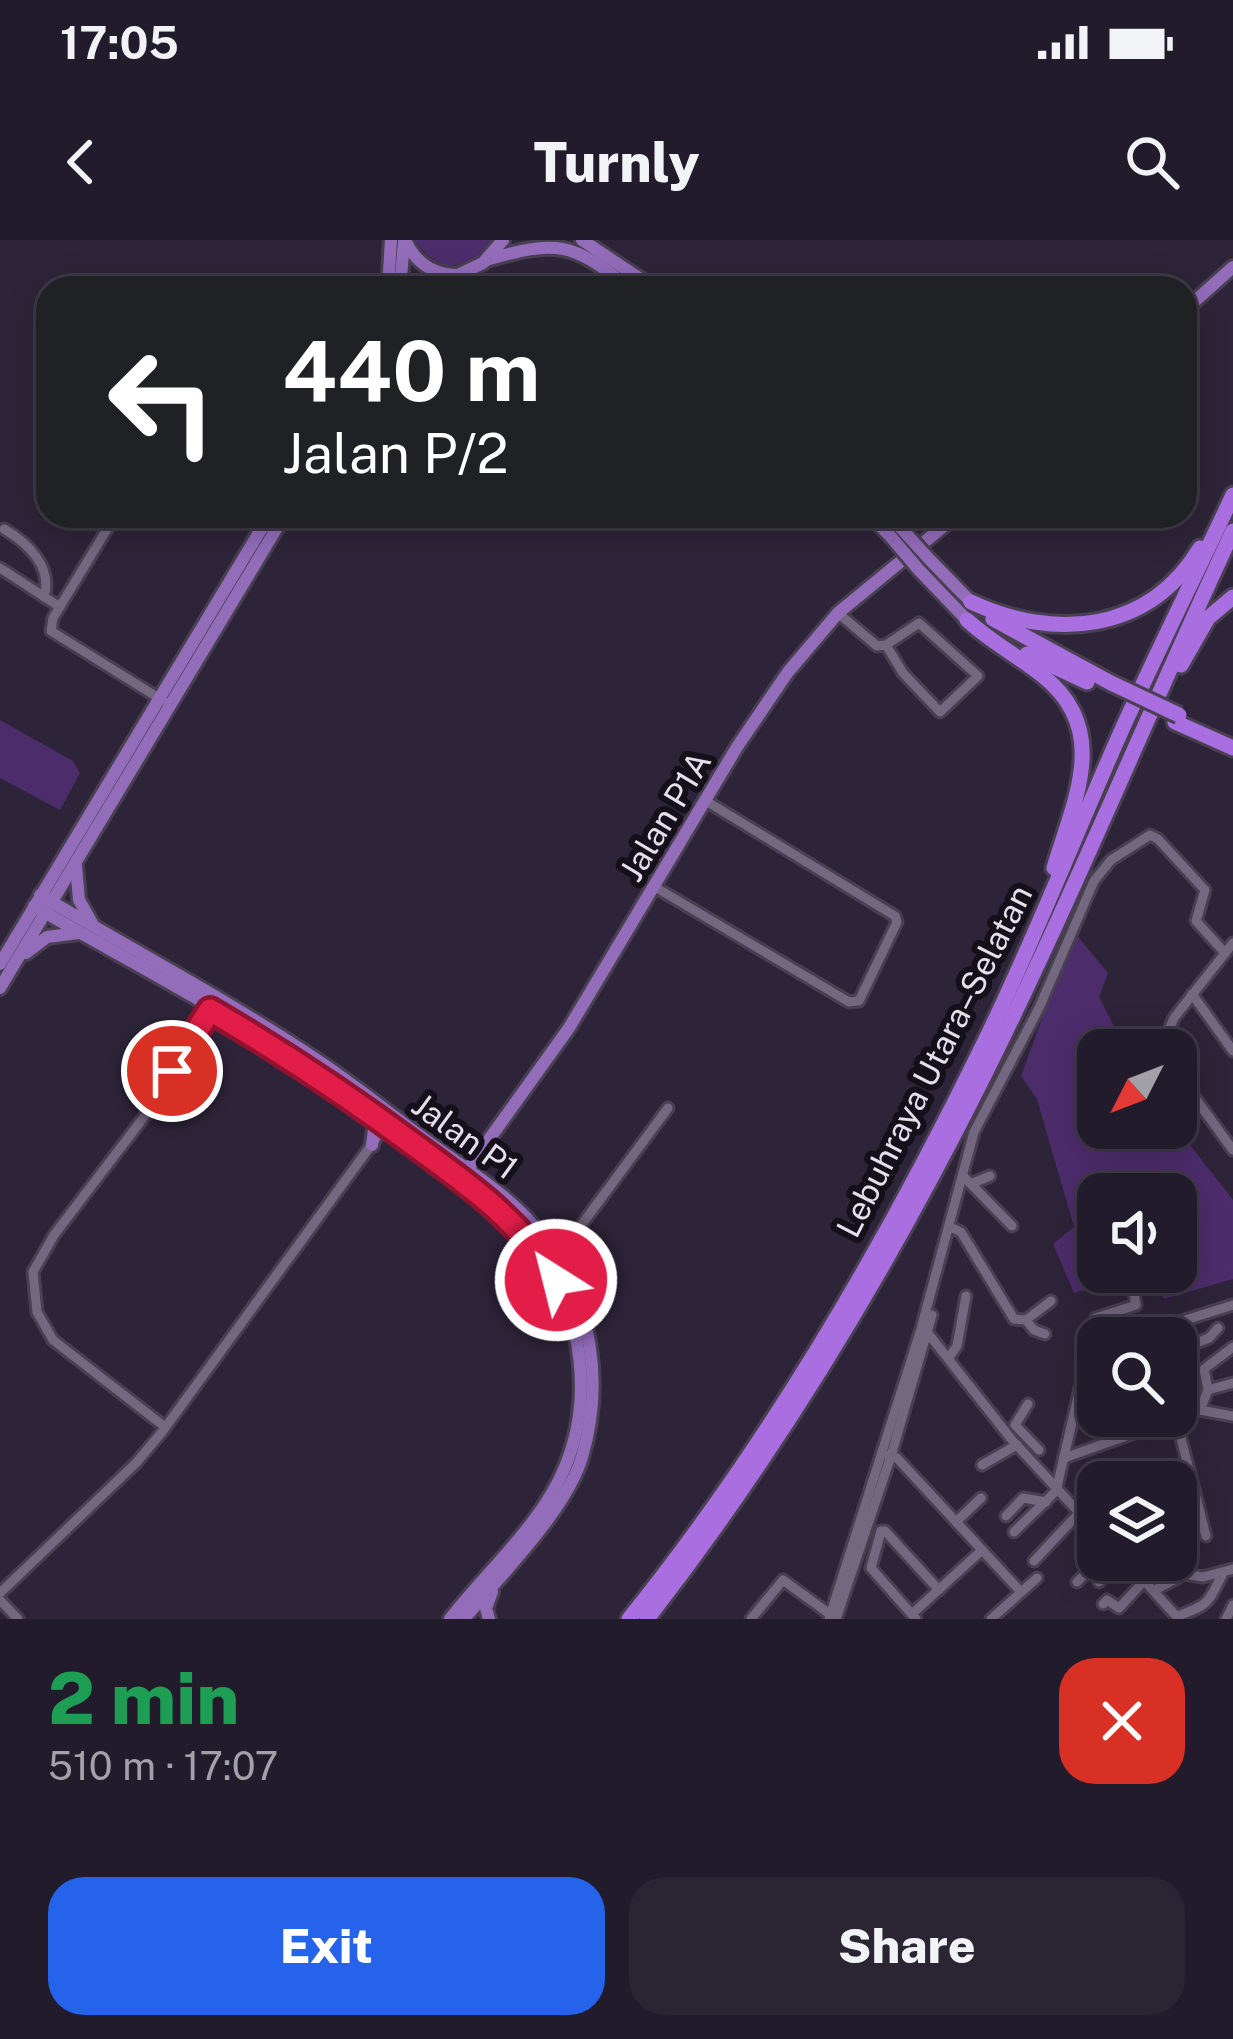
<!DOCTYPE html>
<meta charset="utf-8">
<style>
body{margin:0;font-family:"Public Sans",sans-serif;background:#2a2433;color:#f1f3f6;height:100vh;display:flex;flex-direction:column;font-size:45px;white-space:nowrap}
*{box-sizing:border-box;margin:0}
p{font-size:39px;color:#a2a1a9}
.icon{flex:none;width:66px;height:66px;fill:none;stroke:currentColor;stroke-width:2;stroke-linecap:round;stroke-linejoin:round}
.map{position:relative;height:1379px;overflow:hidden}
.details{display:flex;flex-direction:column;background:#221b2b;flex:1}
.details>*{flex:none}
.guide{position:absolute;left:36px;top:36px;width:1161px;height:252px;border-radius:36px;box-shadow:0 6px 30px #0003,0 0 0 3px #3f3947;background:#202124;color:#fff;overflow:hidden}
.needle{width:78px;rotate:228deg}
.fabs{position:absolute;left:1077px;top:789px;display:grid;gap:24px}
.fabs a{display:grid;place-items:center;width:120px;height:120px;border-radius:24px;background:#221b2b;box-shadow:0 6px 30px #0003,0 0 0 3px #3f3947;font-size:60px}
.pin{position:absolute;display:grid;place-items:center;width:102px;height:102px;color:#fff;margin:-51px;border:6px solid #fff;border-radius:50%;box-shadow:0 3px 12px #0007}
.me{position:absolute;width:132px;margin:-66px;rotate:324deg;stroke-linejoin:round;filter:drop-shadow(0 0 9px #0008)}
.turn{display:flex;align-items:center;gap:42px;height:252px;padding:0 48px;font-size:54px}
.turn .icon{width:156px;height:156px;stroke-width:2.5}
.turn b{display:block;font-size:84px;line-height:102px}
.round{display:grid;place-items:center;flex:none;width:126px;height:126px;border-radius:36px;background:#2a2433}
.headline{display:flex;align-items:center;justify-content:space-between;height:204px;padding:0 48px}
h1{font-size:72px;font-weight:800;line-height:90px;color:#1e9e55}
.cta{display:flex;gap:24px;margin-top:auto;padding:24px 48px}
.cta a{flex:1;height:138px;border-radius:36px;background:#2563eb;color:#fff;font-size:48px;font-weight:800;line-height:138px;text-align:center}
.cta a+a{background:#2a2433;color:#f1f3f6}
.status{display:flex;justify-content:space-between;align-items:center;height:84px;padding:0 60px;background:#221b2b;direction:ltr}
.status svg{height:33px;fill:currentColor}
header{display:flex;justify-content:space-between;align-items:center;height:156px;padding:0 48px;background:#221b2b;font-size:54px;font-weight:800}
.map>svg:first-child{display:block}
.green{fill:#4d2c6c;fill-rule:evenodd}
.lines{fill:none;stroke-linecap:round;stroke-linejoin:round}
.minor-casing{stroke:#483f51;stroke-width:15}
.major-casing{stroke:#483f51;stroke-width:18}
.highway-casing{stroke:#483f51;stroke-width:21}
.minor{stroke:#736880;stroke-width:9}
.major{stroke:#936cba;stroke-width:12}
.highway{stroke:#a96fe0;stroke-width:15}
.major-bridge-casing{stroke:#483f51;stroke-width:18;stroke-linecap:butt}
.highway-bridge-casing{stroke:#483f51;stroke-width:21;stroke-linecap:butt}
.major-bridge{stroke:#936cba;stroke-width:12}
.highway-bridge{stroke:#a96fe0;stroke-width:15}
.route-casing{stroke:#92132f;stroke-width:30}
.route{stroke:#e11d48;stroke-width:21}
.labels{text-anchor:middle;stroke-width:12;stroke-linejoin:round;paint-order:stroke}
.street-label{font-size:33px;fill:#e5dfed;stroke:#141019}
</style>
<div class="status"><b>17:05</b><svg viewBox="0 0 49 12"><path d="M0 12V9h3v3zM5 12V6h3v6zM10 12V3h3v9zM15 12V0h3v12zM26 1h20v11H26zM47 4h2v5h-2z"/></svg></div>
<header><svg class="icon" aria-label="back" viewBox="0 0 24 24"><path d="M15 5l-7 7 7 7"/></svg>Turnly<svg class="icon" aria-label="search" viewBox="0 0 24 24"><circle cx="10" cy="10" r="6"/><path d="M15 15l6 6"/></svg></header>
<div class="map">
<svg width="1233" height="1379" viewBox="0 0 1233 1379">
<rect width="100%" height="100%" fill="#2e2439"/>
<g class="green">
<path d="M 415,0 L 495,0 C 470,32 438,36 415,0 Z"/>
<path d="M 0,480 L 73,521 L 80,533 L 60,570 L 0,538 Z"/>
<path d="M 1074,692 L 1108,733 L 1099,757 L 1126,810 L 1098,810 L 1098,888 L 1176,887 L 1233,960 L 1233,1039 L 1164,1059 L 1155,1034 L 1074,1053 L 1053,1004 L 1074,987 L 1037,859 L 1021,836 ZM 1098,954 L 1176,954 L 1176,1032 L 1098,1032 Z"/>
</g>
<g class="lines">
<g class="minor-casing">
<g id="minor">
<path d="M 115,276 L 53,378 L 51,391 L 170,465"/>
<path d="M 4,289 C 28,303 53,327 44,357"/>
<path d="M 0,328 L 60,367"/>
<path d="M 838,373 L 877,406 L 886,405 L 919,383 L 978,436 L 940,472 L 903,433 L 886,405"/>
<path d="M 655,647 L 849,762 L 859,761 L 897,682 L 895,676 L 706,561"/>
<path d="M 1192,754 L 1233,811"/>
<path d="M 1160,810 L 1174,778 L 1233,703"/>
<path d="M 1176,832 L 1233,910"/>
<path d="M 964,937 L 1012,986"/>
<path d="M 973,943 L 990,936"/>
<path d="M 950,987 L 961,992 L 1014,1079 L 1026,1080 L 1051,1061"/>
<path d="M 552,1009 L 574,995 L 668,868"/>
<path d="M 1026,1080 L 1034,1090 L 1045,1094"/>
<path d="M 927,1092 L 1012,1200 L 1098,1293"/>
<path d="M 1128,1098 L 1233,1065"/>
<path d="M 1176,1111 L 1209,1098 L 1218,1088"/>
<path d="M 950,1116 L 957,1106 L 966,1056"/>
<path d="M 1208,1150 L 1233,1143"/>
<path d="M 1028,1164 L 1015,1185 L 1039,1210"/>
<path d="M 1200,1170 L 1208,1150 L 1204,1129 L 1233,1107"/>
<path d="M 1176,1179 L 1206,1296"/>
<path d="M 165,1187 L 53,1100 L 37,1072 L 33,1032 L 54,995 L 144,877 L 213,764"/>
<path d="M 888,1215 L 897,1218 L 1021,1352"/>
<path d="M 1064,1218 L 1200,1170 L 1233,1176"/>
<path d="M 982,1225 L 1017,1205"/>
<path d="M 1006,1276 L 1023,1258 L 1046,1262"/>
<path d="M 956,1282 L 981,1258"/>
<path d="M 1014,1292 L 1056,1251 L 1080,1148 L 1088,1132 L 1096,1078 L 1136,1065 L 1134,1054"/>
<path d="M 1125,1320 L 1179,1379"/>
<path d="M 1034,1321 L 1079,1273"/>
<path d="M 1077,1342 L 1099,1320"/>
<path d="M 1099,1342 L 1118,1320"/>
<path d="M 1155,1350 L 1185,1334 L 1203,1337 L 1233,1329"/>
<path d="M 0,1353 L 136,1223 L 162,1192 L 388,882"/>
<path d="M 0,1360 L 18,1379"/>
<path d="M 1103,1364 L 1107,1360 L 1119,1368 L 1145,1340"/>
<path d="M 912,1374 L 982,1310"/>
<path d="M 1178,1376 C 1209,1364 1207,1365 1222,1335"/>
<path d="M 751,1379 L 783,1340 L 835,1378"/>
<path d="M 829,1379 L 921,1089 L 974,892 L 1039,768 L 1094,641 L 1111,620 L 1150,595 L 1158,599 L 1205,650 L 1196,681 L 1225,713"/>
<path d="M 836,1379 L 891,1216 L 932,1075"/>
<path d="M 916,1379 L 871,1328 L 881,1291 L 885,1291 L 939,1350"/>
<path d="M 991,1379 L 1037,1338"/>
<path d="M 1226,1379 L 1233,1365"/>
</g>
</g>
<g class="major-casing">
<g id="major">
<path d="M 405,0 C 415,22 433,35 458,35 L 483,23 L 503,0"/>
<path d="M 582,0 L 654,48"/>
<path d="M 486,20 C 557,0 571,1 629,48"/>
<path d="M 388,48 L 391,0"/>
<path d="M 400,48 L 404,2"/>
<path d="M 452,48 L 472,36"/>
<path d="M 1185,70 L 1233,27"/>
<path d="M 871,276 L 891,297"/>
<path d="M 930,320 L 971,362"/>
<path d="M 919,330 L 967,380"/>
<path d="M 76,626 L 79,660 L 93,685"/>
<path d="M 40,655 C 134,711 233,763 323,824 C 358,848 392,875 426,900 C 467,930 515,958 545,1000 C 592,1062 604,1143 582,1217 C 567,1269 500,1336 464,1379"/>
<path d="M 34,666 C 128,721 227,772 317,833 C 350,856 381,880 413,903 C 460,938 509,969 542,1017 C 583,1077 593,1160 565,1227 C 542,1284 487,1331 450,1379"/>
<path d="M 26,713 L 47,697 L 78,693"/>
<path d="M 0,724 L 269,276"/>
<path d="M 0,748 L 284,276"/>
<path d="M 371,873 L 375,882 L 372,905"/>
<path d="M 465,933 L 569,788 L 737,507 L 788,432 L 838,373 L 956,276"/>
<path d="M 489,1379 L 486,1368 L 492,1352"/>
</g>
</g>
<g class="highway-casing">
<g id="highway">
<path d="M 971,362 C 1054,401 1149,393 1200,308"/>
<path d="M 993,379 L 1111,443"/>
<path d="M 967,380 C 991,402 1018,416 1043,436 C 1111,490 1074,560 1054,628"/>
<path d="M 1027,414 L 1087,442"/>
<path d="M 1181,425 L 1208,378 L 1233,357"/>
<path d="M 1175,482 L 1233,508"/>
<path d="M 629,1379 C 770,1204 887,1003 985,801 C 1036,697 1077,590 1124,485 C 1159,408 1197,332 1233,255"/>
<path d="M 647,1379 C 777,1212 888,1028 983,838 C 1072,659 1148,473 1233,291"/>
</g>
</g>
<use href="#minor" class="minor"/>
<use href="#major" class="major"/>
<use href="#highway" class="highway"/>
<g class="major-bridge-casing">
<g id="major-bridge">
<path d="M 900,287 L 930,320"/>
<path d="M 891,297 L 919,330"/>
</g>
</g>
<g class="highway-bridge-casing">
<path id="highway-bridge" d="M 1111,443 L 1179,475"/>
</g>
<use href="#major-bridge" class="major-bridge"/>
<use href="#highway-bridge" class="highway-bridge"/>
</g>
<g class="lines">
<g class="route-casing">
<path id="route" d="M 172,831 L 210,770 C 282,812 350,857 417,907 C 472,947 520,981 556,1040"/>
</g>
<use href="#route" class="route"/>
</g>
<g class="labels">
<g class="street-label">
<text transform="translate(665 576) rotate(-59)" y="12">Jalan P1A</text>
<text transform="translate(934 821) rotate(-63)" y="12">Lebuhraya Utara–Selatan</text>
<text transform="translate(465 896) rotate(36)" y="12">Jalan P1</text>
</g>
</g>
</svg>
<div class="fabs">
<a><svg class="needle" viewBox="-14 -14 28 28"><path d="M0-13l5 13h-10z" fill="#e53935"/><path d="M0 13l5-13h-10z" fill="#a2a1a9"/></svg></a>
<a><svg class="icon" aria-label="sound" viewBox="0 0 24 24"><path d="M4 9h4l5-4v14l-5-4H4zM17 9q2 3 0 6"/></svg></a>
<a><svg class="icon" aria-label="search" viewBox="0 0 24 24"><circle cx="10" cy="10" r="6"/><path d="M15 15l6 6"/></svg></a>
<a><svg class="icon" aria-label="layers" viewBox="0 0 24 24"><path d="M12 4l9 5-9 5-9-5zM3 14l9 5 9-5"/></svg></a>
</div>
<div class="pin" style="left:172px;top:831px;background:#d93025"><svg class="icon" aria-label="arrive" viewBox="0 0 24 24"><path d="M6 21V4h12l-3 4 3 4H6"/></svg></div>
<svg class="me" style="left:556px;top:1040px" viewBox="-20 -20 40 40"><circle r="17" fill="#e11d48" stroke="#fff" stroke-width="3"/><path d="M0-11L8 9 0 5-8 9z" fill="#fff"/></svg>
<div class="guide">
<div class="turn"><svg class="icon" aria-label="left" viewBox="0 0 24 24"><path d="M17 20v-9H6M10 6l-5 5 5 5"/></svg><div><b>440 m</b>Jalan P/2</div></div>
</div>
</div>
<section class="details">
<div class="headline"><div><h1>2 min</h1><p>510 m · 17:07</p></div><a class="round" style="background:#d93025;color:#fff"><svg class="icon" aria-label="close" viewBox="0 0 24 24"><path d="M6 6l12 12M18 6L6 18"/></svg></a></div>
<div class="cta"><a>Exit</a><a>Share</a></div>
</section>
